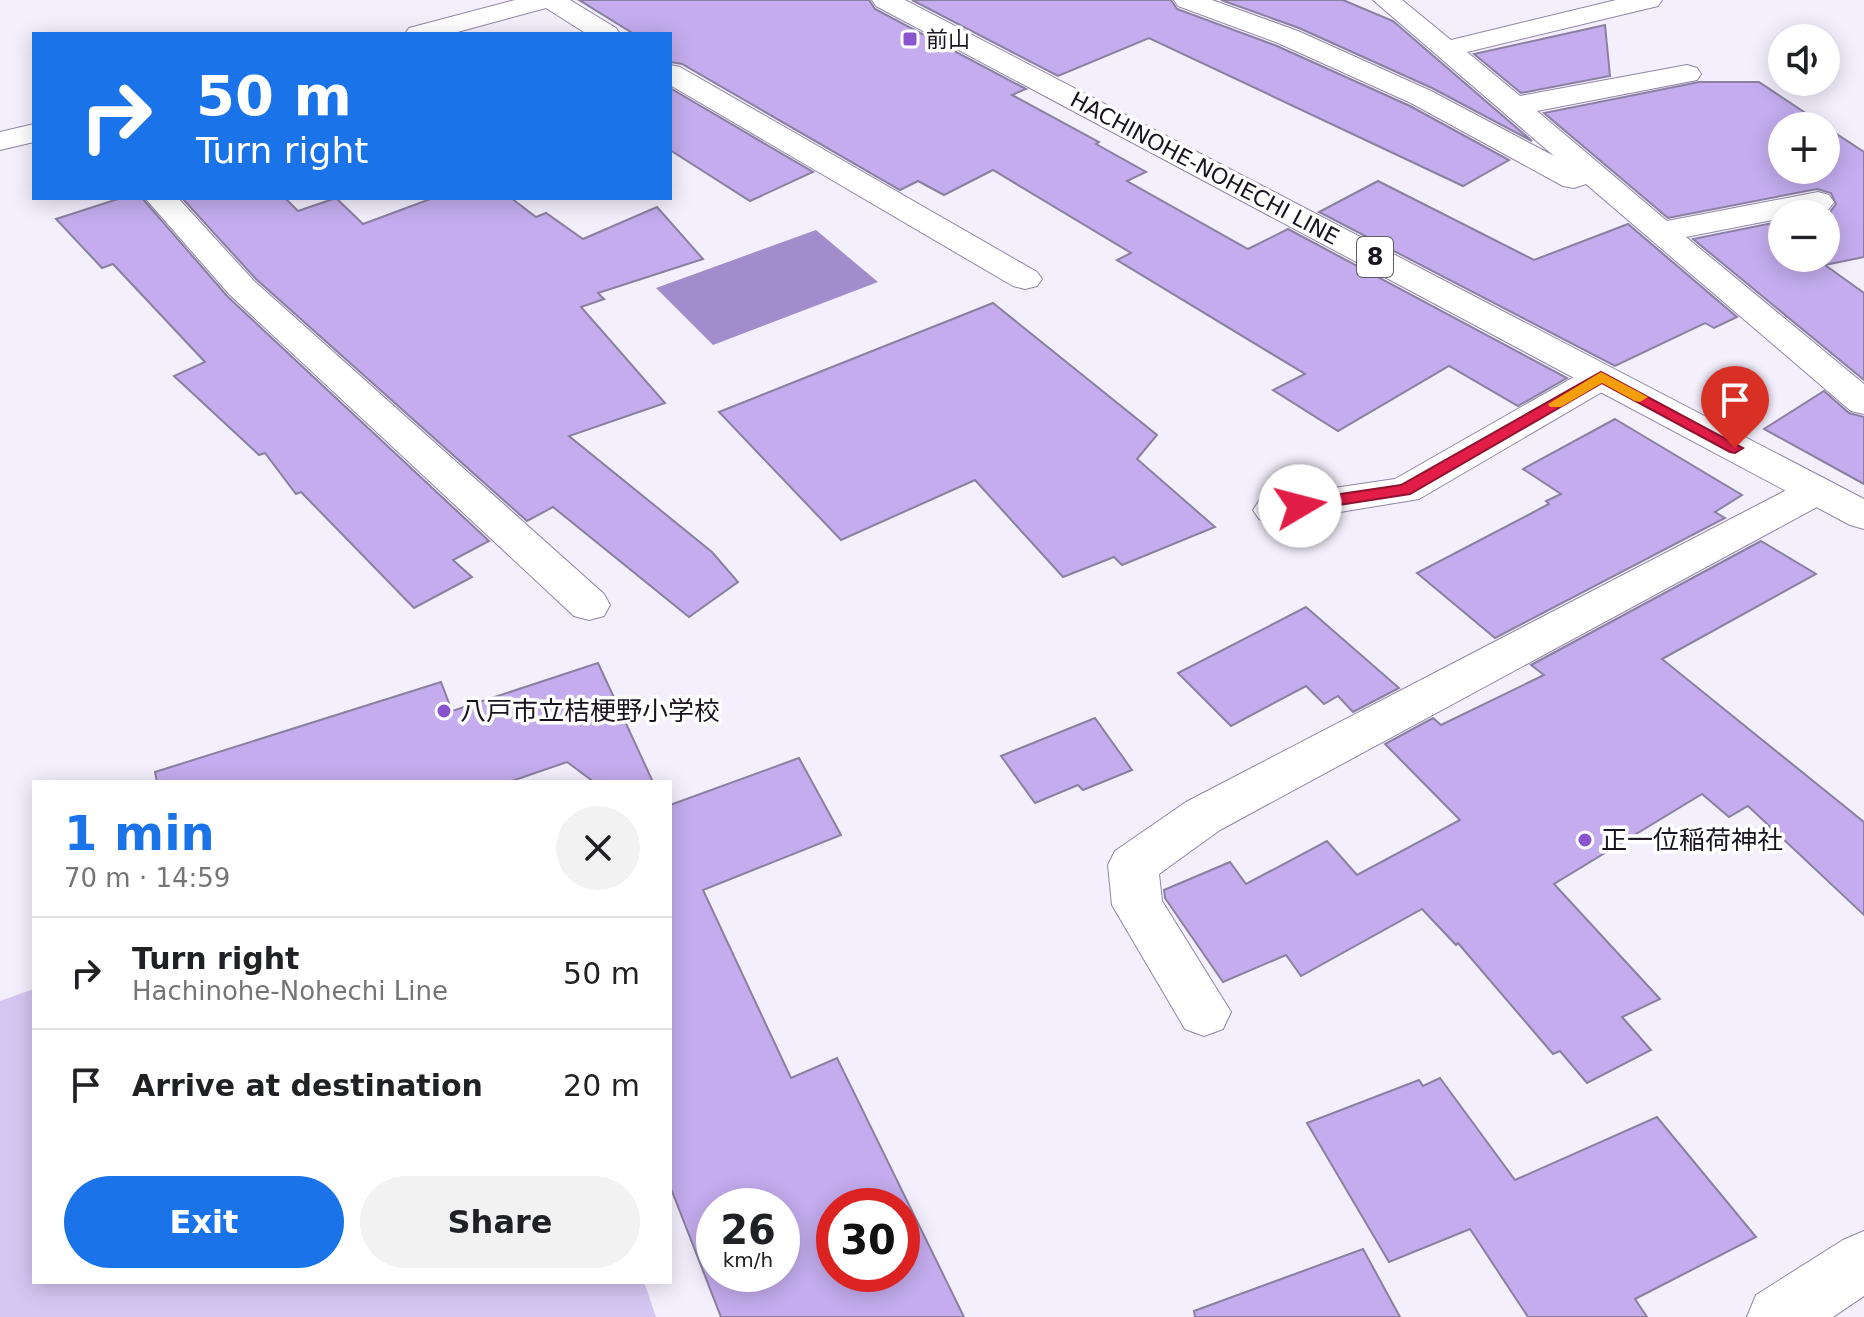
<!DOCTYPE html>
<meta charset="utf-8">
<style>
body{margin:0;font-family:"DejaVu Sans","Noto Sans JP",sans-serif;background:#f2f2f2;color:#202124;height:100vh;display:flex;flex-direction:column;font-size:30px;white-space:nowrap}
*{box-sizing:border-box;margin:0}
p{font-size:26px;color:#757577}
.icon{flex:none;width:44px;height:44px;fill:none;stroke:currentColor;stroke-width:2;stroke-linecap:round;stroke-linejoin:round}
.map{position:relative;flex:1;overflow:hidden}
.drawer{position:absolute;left:32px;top:780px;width:640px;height:504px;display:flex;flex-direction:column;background:#fff;border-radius:0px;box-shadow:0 4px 20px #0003}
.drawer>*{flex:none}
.guide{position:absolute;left:32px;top:32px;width:640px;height:168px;border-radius:0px;box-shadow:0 4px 20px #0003;background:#1a73e8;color:#fff;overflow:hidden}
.fabs{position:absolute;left:1768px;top:24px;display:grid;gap:16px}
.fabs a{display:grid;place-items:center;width:72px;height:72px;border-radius:50%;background:#fff;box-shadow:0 4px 20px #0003;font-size:40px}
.speed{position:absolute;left:696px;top:1188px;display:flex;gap:16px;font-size:40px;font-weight:700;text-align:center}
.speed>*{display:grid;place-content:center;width:104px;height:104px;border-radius:50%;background:#fff;box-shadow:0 4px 20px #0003;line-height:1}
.speed small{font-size:20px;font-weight:400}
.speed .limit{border:12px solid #d22;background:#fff;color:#111}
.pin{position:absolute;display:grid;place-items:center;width:68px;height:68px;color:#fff;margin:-82px -34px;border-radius:50% 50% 50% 0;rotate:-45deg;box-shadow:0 0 8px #0007}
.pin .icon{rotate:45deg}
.me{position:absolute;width:88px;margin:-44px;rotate:82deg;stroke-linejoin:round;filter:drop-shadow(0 0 6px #0008)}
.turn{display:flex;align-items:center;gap:28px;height:168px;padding:0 32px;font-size:36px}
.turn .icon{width:104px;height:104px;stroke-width:2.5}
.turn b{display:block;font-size:56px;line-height:68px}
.round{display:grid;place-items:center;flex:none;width:84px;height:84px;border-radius:42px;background:#f2f2f2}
.overview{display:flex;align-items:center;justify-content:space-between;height:136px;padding:0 32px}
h1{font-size:48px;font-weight:600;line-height:60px;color:#1a73e8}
.primary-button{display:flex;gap:16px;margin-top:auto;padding:16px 32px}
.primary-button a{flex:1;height:92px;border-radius:48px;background:#1a73e8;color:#fff;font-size:32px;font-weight:600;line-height:92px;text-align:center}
.primary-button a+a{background:#f2f2f2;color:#202124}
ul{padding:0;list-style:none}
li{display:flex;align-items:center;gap:24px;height:112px;padding:0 32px;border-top:2px solid #e0e0e0}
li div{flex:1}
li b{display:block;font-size:30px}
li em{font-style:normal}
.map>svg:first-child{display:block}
.green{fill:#d4c6f1}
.water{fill:#a38ccc}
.building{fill:#c4acee;stroke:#8a809f;stroke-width:2;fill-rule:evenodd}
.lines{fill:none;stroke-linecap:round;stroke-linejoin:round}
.minor-casing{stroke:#9085a5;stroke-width:2}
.major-casing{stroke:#9085a5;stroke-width:2}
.minor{fill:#fff;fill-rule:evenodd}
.major{fill:#fff;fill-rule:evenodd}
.route{fill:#e11d48;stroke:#92132f;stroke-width:2}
.slow{fill:#f59e0b}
.poi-dot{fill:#8954cd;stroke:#fff;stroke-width:3}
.labels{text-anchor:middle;stroke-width:7;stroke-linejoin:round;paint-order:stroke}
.far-poi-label{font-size:22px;fill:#191420;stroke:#fff;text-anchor:start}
.far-street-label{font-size:22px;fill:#191420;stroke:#fff}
.shield{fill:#fff;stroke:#5e5a63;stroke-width:2}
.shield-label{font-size:24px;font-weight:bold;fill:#191420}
.poi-label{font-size:26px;fill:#191420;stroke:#fff;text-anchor:start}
</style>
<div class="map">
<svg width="1864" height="1317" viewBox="0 0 1864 1317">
<rect width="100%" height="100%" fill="#f3effd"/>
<path class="green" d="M 34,989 L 34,1282 L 644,1282 L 656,1317 L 0,1317 L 0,1001 Z"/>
<path class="water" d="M 816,230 L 878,282 L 713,345 L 656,288 Z"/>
<g class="building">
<path d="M 579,0 L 869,0 L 875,9 L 1026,89 L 1012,95 L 1099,142 L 1096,144 L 1146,172 L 1127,181 L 1248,249 L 1288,229 L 1567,378 L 1518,406 L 1449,366 L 1338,431 L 1273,390 L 1305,374 L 1117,260 L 1131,253 L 993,170 L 944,195 L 918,181 L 900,190 L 682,64 L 670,62 L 670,34 L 634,34 Z"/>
<path d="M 912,0 L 1171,0 L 1177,9 L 1277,46 L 1410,106 L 1509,160 L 1463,186 L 1149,38 L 1058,76 Z"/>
<path d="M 1221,0 L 1343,0 L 1393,21 L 1532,141 L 1432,88 L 1299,28 Z"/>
<path d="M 1605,25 L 1610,76 L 1521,93 L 1474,54 Z"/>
<path d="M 1699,82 L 1759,82 L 1825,126 L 1782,126 L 1782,170 L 1826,170 L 1826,127 L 1864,152 L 1864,257 L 1825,265 L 1864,293 L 1864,380 L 1693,239 L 1782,221 L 1782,258 L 1826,258 L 1826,214 L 1820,214 L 1830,212 L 1836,204 L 1831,193 L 1817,189 L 1668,218 L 1544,113 Z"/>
<path d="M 670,88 L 813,172 L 750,201 L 670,150 Z"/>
<path d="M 1378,181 L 1534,260 L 1628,224 L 1737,317 L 1714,328 L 1705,323 L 1615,366 L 1319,212 Z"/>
<path d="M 121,198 L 142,198 L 228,297 L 489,541 L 453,560 L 472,577 L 414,608 L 301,492 L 296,494 L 265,453 L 259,455 L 174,376 L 205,362 L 113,264 L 102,268 L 56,219 Z"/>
<path d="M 182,198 L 285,198 L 298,211 L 336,198 L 363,224 L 433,198 L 511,198 L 536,217 L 546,213 L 583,239 L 657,207 L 703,259 L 598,293 L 604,299 L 581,307 L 665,403 L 569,436 L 712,552 L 738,582 L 689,617 L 553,507 L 527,521 L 256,279 Z"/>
<path d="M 993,303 L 1157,435 L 1137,459 L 1215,527 L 1122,565 L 1114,557 L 1063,577 L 975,480 L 841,540 L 719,412 Z"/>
<path d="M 1824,391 L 1849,413 L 1864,417 L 1864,484 L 1764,429 Z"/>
<path d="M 1615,419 L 1742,495 L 1715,512 L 1725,518 L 1495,638 L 1417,573 L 1549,504 L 1546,501 L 1561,494 L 1523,469 Z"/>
<path d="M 1761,541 L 1816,574 L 1662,659 L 1864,822 L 1864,915 L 1748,806 L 1729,817 L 1702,794 L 1554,884 L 1660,999 L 1622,1017 L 1651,1050 L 1587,1083 L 1560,1051 L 1553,1054 L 1458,943 L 1456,945 L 1422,909 L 1301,976 L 1286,955 L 1223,982 L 1165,898 L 1164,890 L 1230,862 L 1246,884 L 1327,841 L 1357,875 L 1460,820 L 1385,744 L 1433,718 L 1441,725 L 1544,675 L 1531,665 Z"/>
<path d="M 1306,607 L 1399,688 L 1353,712 L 1338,696 L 1324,704 L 1306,686 L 1231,726 L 1178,673 Z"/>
<path d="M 598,663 L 653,782 L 594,782 L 567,762 L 509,782 L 157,782 L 155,772 L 441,682 L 452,711 Z"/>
<path d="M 1095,718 L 1132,770 L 1083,790 L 1078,785 L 1035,803 L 1001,756 Z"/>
<path d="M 799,758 L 841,835 L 703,890 L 791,1078 L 837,1058 L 964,1317 L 721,1317 L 670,1186 L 670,805 ZM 714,1206 L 782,1206 L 782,1274 L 714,1274 ZM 834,1206 L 902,1206 L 902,1274 L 834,1274 Z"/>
<path d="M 1440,1078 L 1515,1180 L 1657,1117 L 1756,1237 L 1635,1299 L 1647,1317 L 1528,1317 L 1470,1229 L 1389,1262 L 1307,1123 L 1419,1080 L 1423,1086 Z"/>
<path d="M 1363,1249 L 1400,1317 L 1195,1317 L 1194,1311 Z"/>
</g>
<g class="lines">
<g class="minor-casing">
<g id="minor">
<path d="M 515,0 L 570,0 L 616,28 L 620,34 L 587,34 L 546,8 L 450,34 L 405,34 L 409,28 Z"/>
<path d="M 1174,0 L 1212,0 L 1298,31 L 1431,91 L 1554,156 L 1373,0 L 1402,0 L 1451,40 L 1616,0 L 1662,0 L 1658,6 L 1467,52 L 1520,96 L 1687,65 L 1697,68 L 1701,74 L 1697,80 L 1537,111 L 1667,221 L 1818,192 L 1829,195 L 1834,202 L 1829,209 L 1805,214 L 1782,214 L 1782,218 L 1686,237 L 1864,384 L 1864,414 L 1851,411 L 1586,184 L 1574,188 L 1563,186 L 1411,103 L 1278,43 L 1178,6 Z"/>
<path d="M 670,65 L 680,67 L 1037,272 L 1042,279 L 1037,286 L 1025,289 L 1013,286 L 670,85 Z"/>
<path d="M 34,124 L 34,142 L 0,150 L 0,132 Z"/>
<path d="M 145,198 L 178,198 L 254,281 L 604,594 L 610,605 L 604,616 L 589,620 L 574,616 L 230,295 Z"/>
<path d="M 1601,366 L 1614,369 L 1619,377 L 1614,385 L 1419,499 L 1273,523 L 1259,519 L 1253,510 L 1259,501 L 1273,497 L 1395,479 L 1588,369 Z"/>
<path d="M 1816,478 L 1830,482 L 1836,491 L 1830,500 L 1220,830 L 1159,874 L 1162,901 L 1231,1012 L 1223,1029 L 1204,1036 L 1185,1029 L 1112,905 L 1108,865 L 1115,851 L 1186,802 L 1802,482 Z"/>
<path d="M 1864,1231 L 1864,1296 L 1833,1317 L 1747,1317 L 1756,1295 L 1843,1240 Z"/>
</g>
</g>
<g class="major-casing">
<path id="major" d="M 872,0 L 905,0 L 1864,499 L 1864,529 L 1850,525 L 876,6 Z"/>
</g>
<use href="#minor" class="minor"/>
<use href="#major" class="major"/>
</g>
<path class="route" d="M 1601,372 L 1743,448 L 1735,453 L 1730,452 L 1602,383 L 1410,494 L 1300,511 L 1291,506 L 1300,500 L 1401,485 Z"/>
<path class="slow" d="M 1601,372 L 1648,397 L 1640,402 L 1635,401 L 1602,383 L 1561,407 L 1550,407 L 1548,404 Z"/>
<g class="poi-dot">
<rect x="902" y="31" width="16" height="16" rx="4"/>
<circle cx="444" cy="711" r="8"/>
<circle cx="1585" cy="840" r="8"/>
</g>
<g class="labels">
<g class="far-poi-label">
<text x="926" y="47">前山</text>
</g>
<g class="far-street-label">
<text transform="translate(1205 168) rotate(28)" y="8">HACHINOHE-NOHECHI LINE</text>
</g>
<rect class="shield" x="1357" y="237" width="36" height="40" rx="6"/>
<g class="shield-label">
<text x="1375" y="265">8</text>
</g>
<g class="poi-label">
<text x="460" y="720">八戸市立桔梗野小学校</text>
<text x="1601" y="849">正一位稲荷神社</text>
</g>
</g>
</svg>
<div class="fabs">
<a><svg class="icon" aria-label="sound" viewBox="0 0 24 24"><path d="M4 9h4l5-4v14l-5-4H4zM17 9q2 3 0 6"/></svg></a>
<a>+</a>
<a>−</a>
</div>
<div class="speed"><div>26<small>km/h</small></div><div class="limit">30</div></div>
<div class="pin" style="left:1735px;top:448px;background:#d93025"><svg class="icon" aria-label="arrive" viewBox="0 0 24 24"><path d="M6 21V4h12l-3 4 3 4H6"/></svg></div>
<svg class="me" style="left:1300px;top:506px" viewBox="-20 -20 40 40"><circle r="19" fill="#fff"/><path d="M0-13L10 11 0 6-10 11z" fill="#e11d48"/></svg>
<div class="guide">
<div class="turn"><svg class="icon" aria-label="right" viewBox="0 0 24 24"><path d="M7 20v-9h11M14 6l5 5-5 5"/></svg><div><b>50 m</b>Turn right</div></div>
</div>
<section class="drawer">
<div class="overview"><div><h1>1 min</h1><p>70 m · 14:59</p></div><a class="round"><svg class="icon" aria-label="close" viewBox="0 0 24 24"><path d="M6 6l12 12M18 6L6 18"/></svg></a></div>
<ul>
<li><svg class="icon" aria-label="right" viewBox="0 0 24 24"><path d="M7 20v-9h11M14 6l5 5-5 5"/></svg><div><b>Turn right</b><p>Hachinohe-Nohechi Line</p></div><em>50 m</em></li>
<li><svg class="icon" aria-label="arrive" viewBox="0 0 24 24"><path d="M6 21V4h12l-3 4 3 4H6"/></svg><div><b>Arrive at destination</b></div><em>20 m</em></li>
</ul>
<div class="primary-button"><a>Exit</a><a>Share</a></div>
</section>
</div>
